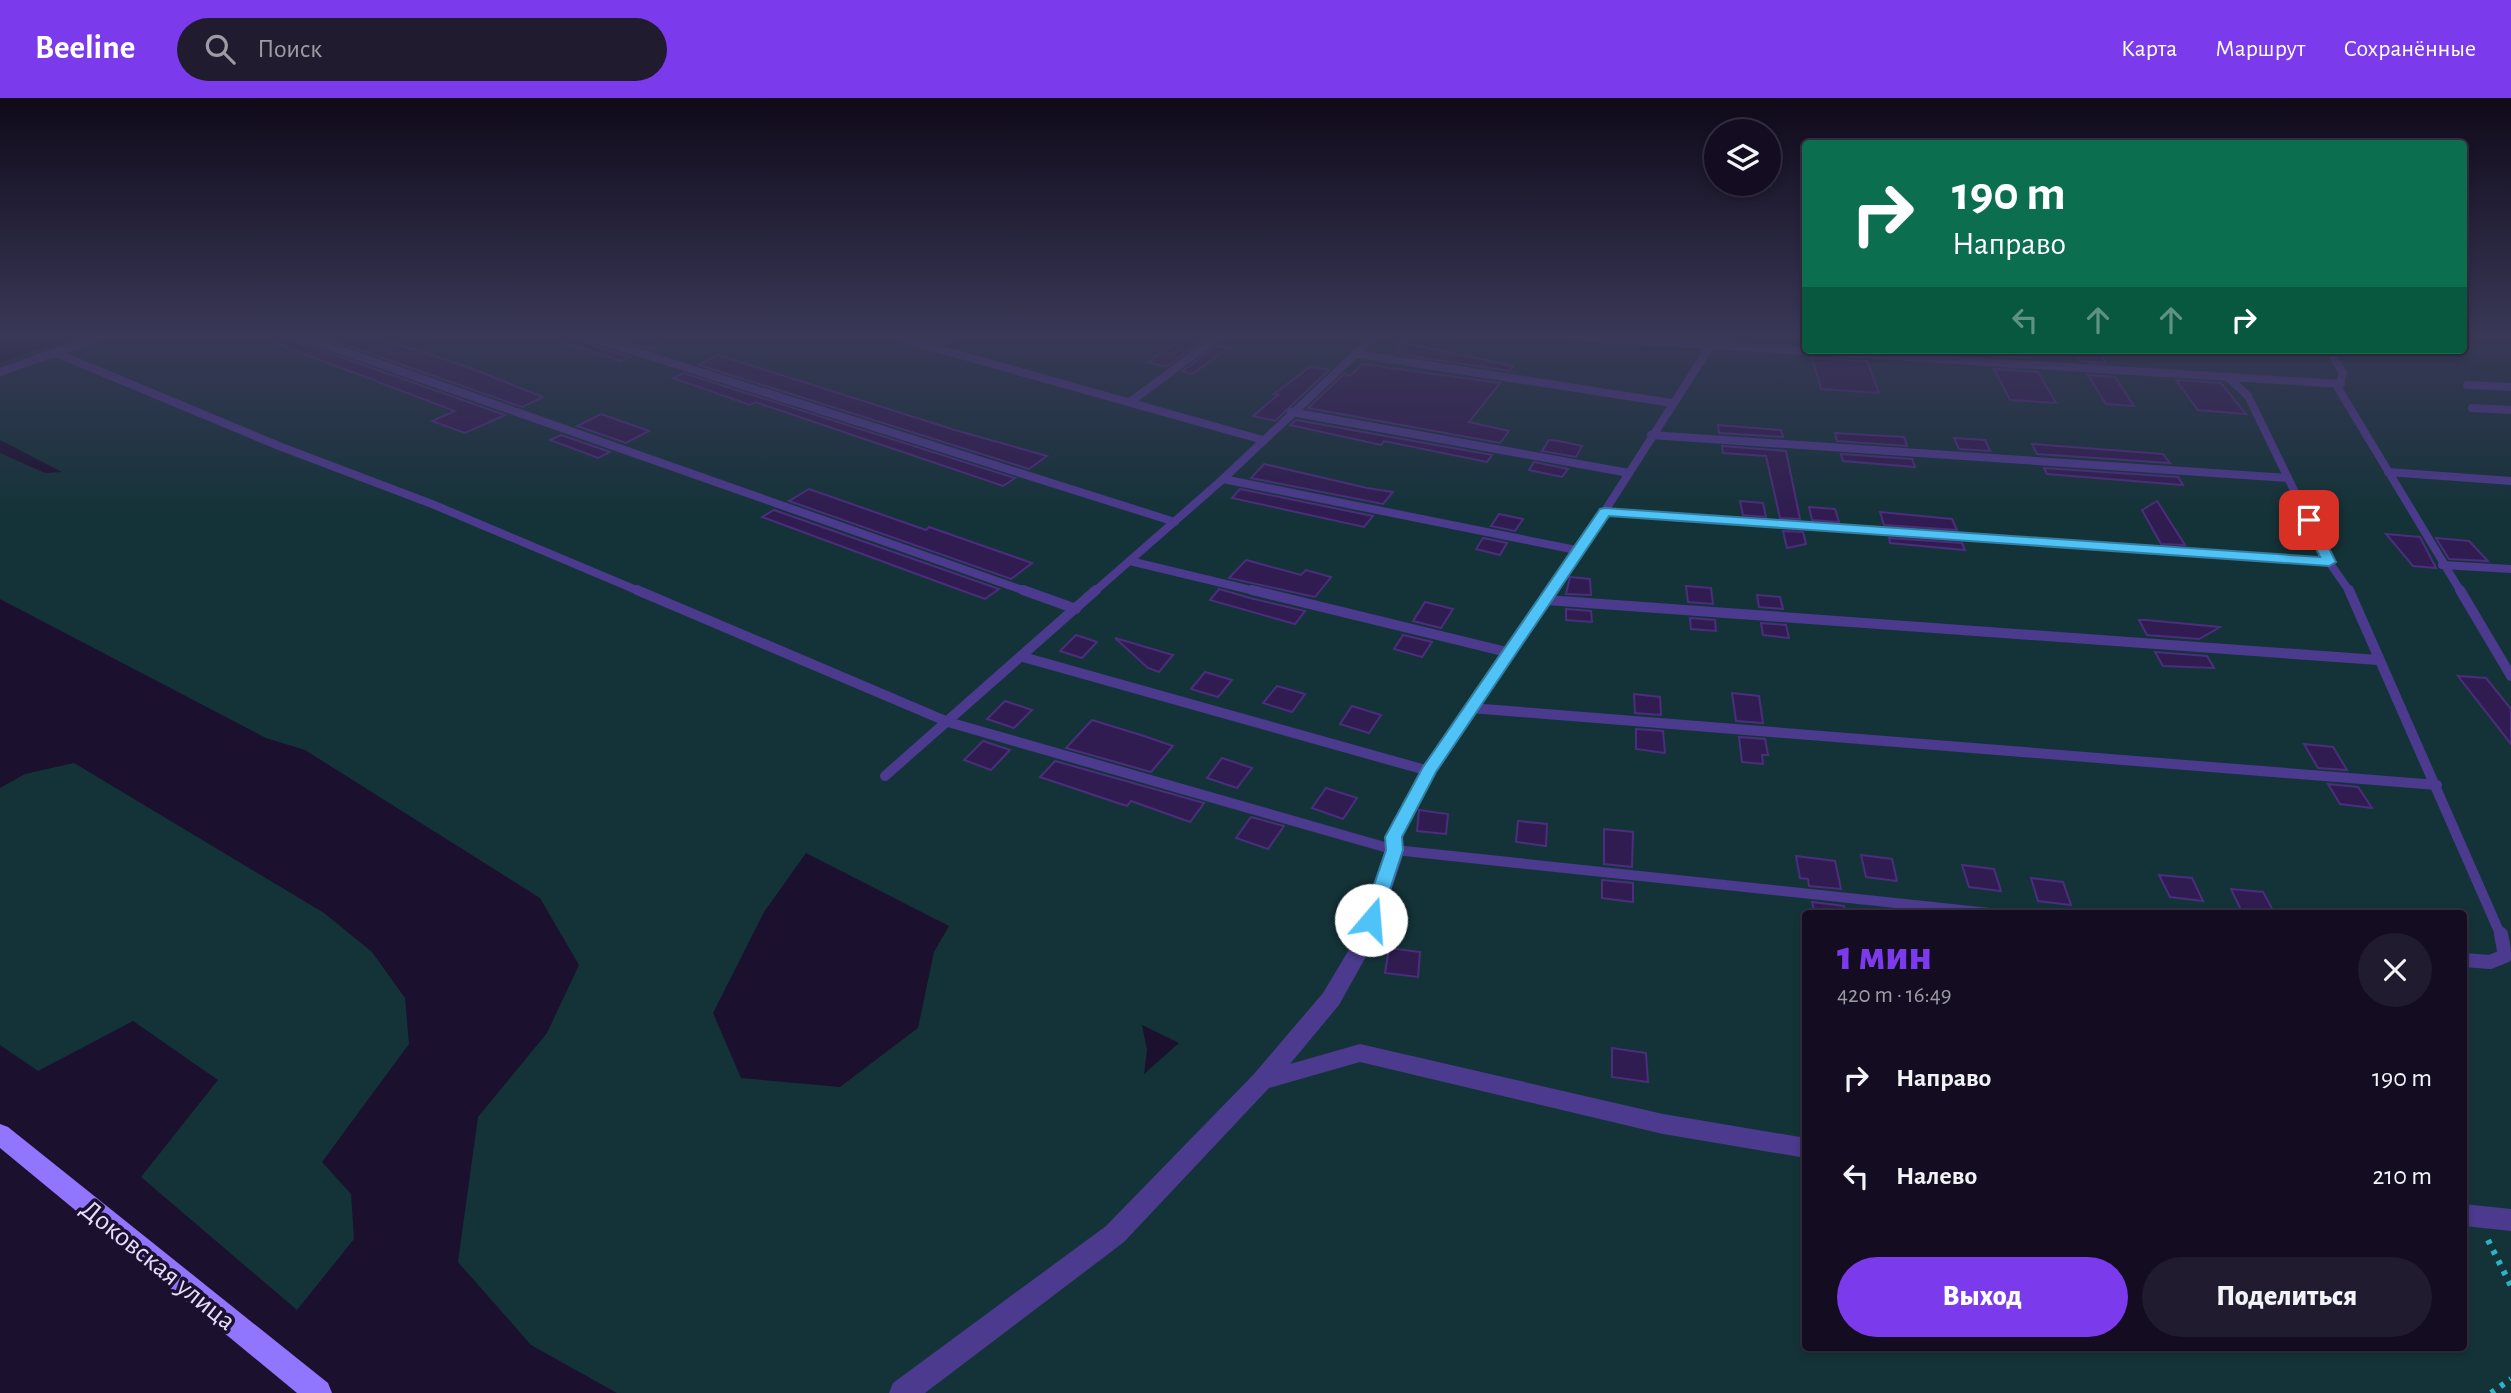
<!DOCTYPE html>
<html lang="ru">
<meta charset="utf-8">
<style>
body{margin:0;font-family:"Alegreya Sans",sans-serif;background:#211b2f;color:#f1f3f6;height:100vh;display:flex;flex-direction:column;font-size:26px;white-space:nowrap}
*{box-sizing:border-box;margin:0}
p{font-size:23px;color:#9d9ca5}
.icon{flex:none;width:38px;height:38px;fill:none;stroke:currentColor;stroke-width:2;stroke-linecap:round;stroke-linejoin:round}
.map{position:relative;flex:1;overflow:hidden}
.details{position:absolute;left:1802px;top:812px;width:665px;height:441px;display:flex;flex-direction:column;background:#140d22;border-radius:7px;box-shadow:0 4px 10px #0003,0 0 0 2px #332d40}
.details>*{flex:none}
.top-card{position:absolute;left:1802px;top:42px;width:665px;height:214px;border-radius:7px;box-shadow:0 4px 10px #0003,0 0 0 2px #332d40;background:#0b6e4f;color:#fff;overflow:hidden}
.tools{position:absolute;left:1704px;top:21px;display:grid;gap:14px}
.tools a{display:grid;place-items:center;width:77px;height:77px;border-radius:50%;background:#140d22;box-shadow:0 4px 10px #0003,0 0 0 2px #332d40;font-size:35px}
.pin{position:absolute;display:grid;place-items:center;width:60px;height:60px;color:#fff;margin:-30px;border-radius:14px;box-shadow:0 4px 10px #0006}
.me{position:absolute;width:77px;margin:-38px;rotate:18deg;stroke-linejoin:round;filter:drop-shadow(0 0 5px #0008)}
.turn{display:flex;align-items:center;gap:24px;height:147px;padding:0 35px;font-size:32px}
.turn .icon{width:91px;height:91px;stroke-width:2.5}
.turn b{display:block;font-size:49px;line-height:60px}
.lanes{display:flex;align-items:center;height:66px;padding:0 35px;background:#0003;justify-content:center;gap:35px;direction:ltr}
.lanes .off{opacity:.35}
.round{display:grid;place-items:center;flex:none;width:74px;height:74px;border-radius:37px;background:#211b2f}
.headline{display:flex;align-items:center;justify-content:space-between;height:119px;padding:0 35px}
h1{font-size:42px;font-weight:800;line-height:52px;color:#7c3aed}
.action{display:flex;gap:14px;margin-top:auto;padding:14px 35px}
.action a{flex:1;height:80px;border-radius:42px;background:#7c3aed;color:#fff;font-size:28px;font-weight:800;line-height:80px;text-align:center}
.action a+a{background:#211b2f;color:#f1f3f6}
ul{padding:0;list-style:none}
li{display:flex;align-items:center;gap:21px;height:98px;padding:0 35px}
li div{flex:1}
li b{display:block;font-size:26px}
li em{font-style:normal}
header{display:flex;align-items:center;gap:42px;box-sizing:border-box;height:98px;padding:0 35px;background:#7c3aed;color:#fff}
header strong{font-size:33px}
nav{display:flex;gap:38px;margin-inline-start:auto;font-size:24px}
.search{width:490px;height:63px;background:#211b2f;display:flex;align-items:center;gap:18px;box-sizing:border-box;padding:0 24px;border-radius:38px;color:#9d9ca5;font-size:26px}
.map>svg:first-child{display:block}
.green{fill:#143338;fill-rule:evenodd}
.building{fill:#301c50;stroke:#4b2d7d;stroke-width:2}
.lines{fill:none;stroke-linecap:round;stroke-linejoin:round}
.path{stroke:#2cb3c5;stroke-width:6;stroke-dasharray:4.5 7;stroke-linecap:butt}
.lane-far2{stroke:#4c3a8e;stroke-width:8}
.lane-far1{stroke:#4c3a8e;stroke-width:10}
.lane{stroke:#4c3a8e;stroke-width:14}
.street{fill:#4c3a8e;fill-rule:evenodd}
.secondary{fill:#9075ff;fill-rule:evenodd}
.route{fill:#4fc3f7;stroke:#337fa1;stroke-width:2}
.labels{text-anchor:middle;stroke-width:7;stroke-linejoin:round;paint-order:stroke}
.near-street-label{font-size:28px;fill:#e7deff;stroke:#1b112e}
</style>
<header>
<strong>Beeline</strong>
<div class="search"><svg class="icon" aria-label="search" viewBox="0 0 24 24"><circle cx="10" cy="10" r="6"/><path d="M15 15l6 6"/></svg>Поиск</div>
<nav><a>Карта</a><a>Маршрут</a><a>Сохранённые</a></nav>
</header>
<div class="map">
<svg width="2511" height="1295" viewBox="0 0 2511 1295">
<rect width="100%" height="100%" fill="#1b112e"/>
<g class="green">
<path d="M 81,236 L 1806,236 L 1806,252 L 2464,252 L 2464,236 L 2511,236 L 2511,1295 L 617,1295 L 531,1247 L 458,1164 L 478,1019 L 547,935 L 579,867 L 540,800 L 305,652 L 266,640 L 0,501 L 0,355 L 45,375 L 62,374 L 0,342 L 0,265 ZM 806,755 L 949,828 L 934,854 L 918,930 L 840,989 L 741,980 L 713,915 L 764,814 ZM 1806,816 L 2464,816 L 2464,1250 L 1806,1250 ZM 1142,927 L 1179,945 L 1144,976 L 1147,952 Z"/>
<path d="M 74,665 L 324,815 L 372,854 L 405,900 L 409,946 L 322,1064 L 351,1096 L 354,1141 L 297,1212 L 141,1079 L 218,982 L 133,923 L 38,973 L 0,947 L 0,690 L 25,676 Z"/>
</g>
<g class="building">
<path d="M 252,236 L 289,236 L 293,242 L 505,317 L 465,335 L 432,323 L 455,313 Z"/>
<path d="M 314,236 L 366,236 L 465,268 L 543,299 L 522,309 Z"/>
<path d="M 550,236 L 574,236 L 578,242 L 630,259 L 621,263 L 550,240 Z"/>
<path d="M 601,236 L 680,236 L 648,251 Z"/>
<path d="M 1185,239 L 1201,243 L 1166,269 L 1148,264 Z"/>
<path d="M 1400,244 L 1513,268 L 1509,273 L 1397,256 Z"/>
<path d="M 1218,247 L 1229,250 L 1192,276 L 1182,273 Z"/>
<path d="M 1985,252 L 2025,252 L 2030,260 L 1988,258 Z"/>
<path d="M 2074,252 L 2099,254 L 2106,265 L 2080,263 Z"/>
<path d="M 718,257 L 955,332 L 1047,358 L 1029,371 L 699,267 Z"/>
<path d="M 1812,260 L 1867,263 L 1879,295 L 1821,291 Z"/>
<path d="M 1362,266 L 1500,285 L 1469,324 L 1509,333 L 1500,345 L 1308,310 L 1344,276 L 1350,278 Z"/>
<path d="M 1311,268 L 1329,272 L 1275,323 L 1253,318 L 1278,297 L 1274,296 Z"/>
<path d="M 1994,271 L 2038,274 L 2056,305 L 2010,302 Z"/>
<path d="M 683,275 L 1015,380 L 1003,388 L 755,304 L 750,307 L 673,280 Z"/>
<path d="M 2088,277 L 2115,279 L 2134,308 L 2106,306 Z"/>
<path d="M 2176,282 L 2221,285 L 2246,316 L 2198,312 Z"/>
<path d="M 601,316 L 649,333 L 626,345 L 577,328 Z"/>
<path d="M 1296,322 L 1492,357 L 1487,364 L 1384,343 L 1381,347 L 1290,327 Z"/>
<path d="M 1718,327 L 1781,332 L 1783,339 L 1719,335 Z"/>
<path d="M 1835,335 L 1904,339 L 1907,348 L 1837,343 Z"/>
<path d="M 561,337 L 610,354 L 598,360 L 550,342 Z"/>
<path d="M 1954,340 L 1985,342 L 1990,353 L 1959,351 Z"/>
<path d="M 1549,342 L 1559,343 L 1582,348 L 1576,359 L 1542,353 Z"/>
<path d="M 2032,346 L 2163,356 L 2170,365 L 2037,356 Z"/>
<path d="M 1722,348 L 1786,353 L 1800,421 L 1780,420 L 1766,358 L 1723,355 Z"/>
<path d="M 1841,356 L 1912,361 L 1915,369 L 1843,363 Z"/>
<path d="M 1534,364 L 1568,371 L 1562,379 L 1529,372 Z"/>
<path d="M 1264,366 L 1367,390 L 1393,394 L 1383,406 L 1251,380 Z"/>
<path d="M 2044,370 L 2178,379 L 2183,387 L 2047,376 Z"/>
<path d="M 809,391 L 926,432 L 929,429 L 1032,465 L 1011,481 L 789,403 Z"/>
<path d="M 1240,391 L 1373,418 L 1364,429 L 1232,400 Z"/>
<path d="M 1740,403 L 1763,405 L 1766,419 L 1743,417 Z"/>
<path d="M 2157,403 L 2185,447 L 2161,446 L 2142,412 Z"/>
<path d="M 1809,409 L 1835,411 L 1839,424 L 1812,422 Z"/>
<path d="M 774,412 L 999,491 L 985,501 L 941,485 L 762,419 Z"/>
<path d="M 1880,414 L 1952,421 L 1957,432 L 1884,427 Z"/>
<path d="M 1499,416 L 1523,421 L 1515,433 L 1491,428 Z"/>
<path d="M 1783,433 L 1803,434 L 1806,446 L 1787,450 Z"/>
<path d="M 2386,436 L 2420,439 L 2436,470 L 2413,468 Z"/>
<path d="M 1483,440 L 1507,445 L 1500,457 L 1476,451 Z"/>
<path d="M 1889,440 L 1962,445 L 1965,452 L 1890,445 Z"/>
<path d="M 2436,440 L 2469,443 L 2488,463 L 2449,461 Z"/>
<path d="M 1246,462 L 1301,477 L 1306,472 L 1331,479 L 1315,499 L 1229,480 Z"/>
<path d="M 1570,479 L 1590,481 L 1591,497 L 1566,496 Z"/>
<path d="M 1686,488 L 1711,490 L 1713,506 L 1688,504 Z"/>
<path d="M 1219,491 L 1250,500 L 1305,513 L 1295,526 L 1210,502 Z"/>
<path d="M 1757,497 L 1780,499 L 1783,511 L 1759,509 Z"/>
<path d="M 1425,504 L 1453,511 L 1441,530 L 1413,523 Z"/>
<path d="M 1566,511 L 1591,513 L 1592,524 L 1566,522 Z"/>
<path d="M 1690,520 L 1715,522 L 1716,533 L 1691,531 Z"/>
<path d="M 2139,522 L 2146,522 L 2220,529 L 2199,541 L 2147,537 Z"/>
<path d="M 1761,525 L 1786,527 L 1789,540 L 1763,537 Z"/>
<path d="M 1076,537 L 1097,544 L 1082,560 L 1060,553 Z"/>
<path d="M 1403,537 L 1432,544 L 1422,559 L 1394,551 Z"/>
<path d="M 1115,540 L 1173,557 L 1159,574 L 1148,570 Z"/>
<path d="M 2155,554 L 2207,558 L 2214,570 L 2163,568 Z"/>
<path d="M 1205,574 L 1232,582 L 1218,599 L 1191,591 Z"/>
<path d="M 2458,578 L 2486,580 L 2511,611 L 2511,646 Z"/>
<path d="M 1277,588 L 1305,596 L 1292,614 L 1263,605 Z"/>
<path d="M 1732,595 L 1759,598 L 1763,625 L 1736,623 Z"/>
<path d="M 1634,596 L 1660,599 L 1661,617 L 1635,615 Z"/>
<path d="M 1005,603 L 1032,612 L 1014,630 L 987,621 Z"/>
<path d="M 1352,608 L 1381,617 L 1369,635 L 1340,626 Z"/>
<path d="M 1092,622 L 1144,638 L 1173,648 L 1151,674 L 1066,650 Z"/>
<path d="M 1636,631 L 1663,633 L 1665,655 L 1636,651 Z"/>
<path d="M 1739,639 L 1765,641 L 1768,657 L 1762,657 L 1763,666 L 1742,664 Z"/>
<path d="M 983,643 L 1010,652 L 991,672 L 964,662 Z"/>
<path d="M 2304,646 L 2333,649 L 2347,672 L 2318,670 Z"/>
<path d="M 1222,660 L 1252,670 L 1237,690 L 1207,680 Z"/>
<path d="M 1055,663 L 1204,705 L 1190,724 L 1131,703 L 1127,708 L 1040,679 Z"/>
<path d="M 2328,686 L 2358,689 L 2372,710 L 2340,706 Z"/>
<path d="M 1326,690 L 1357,700 L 1343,721 L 1312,710 Z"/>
<path d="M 1419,712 L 1448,716 L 1446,736 L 1417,733 Z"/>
<path d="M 1251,719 L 1284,728 L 1268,751 L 1236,740 Z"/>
<path d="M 1518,723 L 1547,726 L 1546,748 L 1516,744 Z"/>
<path d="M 1604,731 L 1633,734 L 1632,769 L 1604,766 Z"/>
<path d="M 1861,757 L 1892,761 L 1897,783 L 1866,779 Z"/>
<path d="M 1796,758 L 1835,763 L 1841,791 L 1809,788 L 1808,781 L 1800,780 Z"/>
<path d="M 1962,767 L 1994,771 L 2001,793 L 1969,789 Z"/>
<path d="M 2159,777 L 2192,780 L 2203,803 L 2170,799 Z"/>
<path d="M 2031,780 L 2063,784 L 2071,807 L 2038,803 Z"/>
<path d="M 1602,782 L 1633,785 L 1633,804 L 1602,800 Z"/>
<path d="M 2231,791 L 2263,794 L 2275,816 L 2242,814 Z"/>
<path d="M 1812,804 L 1844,808 L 1846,816 L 1815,816 Z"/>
<path d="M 1389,850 L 1420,854 L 1418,879 L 1385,875 Z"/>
<path d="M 1612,950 L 1646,955 L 1648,984 L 1612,979 Z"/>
</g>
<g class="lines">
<g class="path">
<path d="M 2488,1142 L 2511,1188"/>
<path d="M 2491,1295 L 2511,1281"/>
</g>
<g class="lane-far2">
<path d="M 295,236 L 1028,494"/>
<path d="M 580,236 L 1175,424"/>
<path d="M 886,236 L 1263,342"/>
<path d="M 921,236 L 946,243 L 956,236"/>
<path d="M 1534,236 L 2341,286"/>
<path d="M 2329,252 L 2343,275 L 2338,290 L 2461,494"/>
<path d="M 56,255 L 279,348 L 432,406 L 641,494"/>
<path d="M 1356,256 L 1672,305"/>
<path d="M 0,274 L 107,236"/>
<path d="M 2228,279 L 2248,298 L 2329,464 L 2350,494"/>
<path d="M 2467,287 L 2511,289"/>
<path d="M 1130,304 L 1222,236"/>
<path d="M 2472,310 L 2511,312"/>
<path d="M 1291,314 L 1629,375"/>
<path d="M 1651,337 L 2288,380"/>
<path d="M 2388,374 L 2511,383"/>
<path d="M 1223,381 L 1581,453"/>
<path d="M 1605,414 L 2329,464"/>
<path d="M 1130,463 L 1259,494"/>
<path d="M 2442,467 L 2511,471"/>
<path d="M 1094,494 L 1223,381 L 1377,236"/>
<path d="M 1553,494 L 1718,236"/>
</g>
<g class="lane-far1">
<path d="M 637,492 L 948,624 L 1395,752 L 1999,816"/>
<path d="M 1023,492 L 1076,511"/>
<path d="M 1252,492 L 1511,555"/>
<path d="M 2349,492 L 2501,838"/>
<path d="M 2460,492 L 2511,578"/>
<path d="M 1546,502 L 2378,562"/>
<path d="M 1023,559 L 1429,673"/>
<path d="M 1471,610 L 2437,687"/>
<path d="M 885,678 L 1096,492"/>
<path d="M 1395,752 L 1393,739 L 1429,673 L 1554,492"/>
</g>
<path class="lane" d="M 2464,862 L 2490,864 L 2505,858 L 2501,836"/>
<g class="street">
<path d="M 1395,745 L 1402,747 L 1405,752 L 1373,846 L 1339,907 L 1290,966 L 1360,946 L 1663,1016 L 1806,1040 L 1806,1060 L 1663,1036 L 1360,964 L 1269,990 L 1124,1144 L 925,1295 L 889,1295 L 893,1285 L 1106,1128 L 1254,976 L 1323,895 L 1353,845 L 1385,752 L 1388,747 Z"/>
<path d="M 2464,1106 L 2511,1111 L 2511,1133 L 2464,1128 Z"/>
</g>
<path class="secondary" d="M 0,1026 L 8,1029 L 328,1285 L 332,1295 L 297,1295 L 0,1050 Z"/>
</g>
<linearGradient id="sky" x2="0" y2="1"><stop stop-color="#0f0919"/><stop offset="0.57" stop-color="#393857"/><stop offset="1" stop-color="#393857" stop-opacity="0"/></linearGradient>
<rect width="2511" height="417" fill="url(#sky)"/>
<path class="route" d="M 1605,410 L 2320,459 L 2302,422 L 2309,418 L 2315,422 L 2336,464 L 2329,468 L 1609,418 L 1436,674 L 1402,739 L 1403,752 L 1380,822 L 1378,827 L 1365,827 L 1362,822 L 1386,752 L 1385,739 L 1423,669 L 1600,411 Z"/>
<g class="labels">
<g class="near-street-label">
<text transform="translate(159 1166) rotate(39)" y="10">Доковская улица</text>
</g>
</g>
</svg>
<div class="tools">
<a><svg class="icon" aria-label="layers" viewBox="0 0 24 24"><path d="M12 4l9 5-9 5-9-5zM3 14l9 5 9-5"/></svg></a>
</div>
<div class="pin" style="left:2309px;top:422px;background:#d93025"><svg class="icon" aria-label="arrive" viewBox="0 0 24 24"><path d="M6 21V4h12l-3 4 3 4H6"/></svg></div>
<svg class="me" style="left:1371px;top:822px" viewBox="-20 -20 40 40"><circle r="19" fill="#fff"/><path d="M0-13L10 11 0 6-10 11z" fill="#4fc3f7"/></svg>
<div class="top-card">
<div class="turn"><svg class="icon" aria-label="right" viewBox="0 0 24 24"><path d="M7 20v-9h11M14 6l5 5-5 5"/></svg><div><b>190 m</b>Направо</div></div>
<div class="lanes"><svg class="icon off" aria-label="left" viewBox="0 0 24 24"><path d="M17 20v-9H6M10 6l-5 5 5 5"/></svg><svg class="icon off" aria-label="ahead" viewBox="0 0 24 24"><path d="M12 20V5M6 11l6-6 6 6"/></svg><svg class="icon off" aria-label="ahead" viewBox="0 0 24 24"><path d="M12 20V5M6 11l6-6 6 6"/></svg><svg class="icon" aria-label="right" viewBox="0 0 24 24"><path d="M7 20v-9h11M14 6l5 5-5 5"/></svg></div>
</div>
<section class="details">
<div class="headline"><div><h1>1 мин</h1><p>420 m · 16:49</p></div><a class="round"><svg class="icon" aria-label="close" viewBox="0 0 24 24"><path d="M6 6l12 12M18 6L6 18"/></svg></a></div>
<ul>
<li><svg class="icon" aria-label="right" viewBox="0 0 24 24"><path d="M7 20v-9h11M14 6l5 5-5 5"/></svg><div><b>Направо</b></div><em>190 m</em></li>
<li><svg class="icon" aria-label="left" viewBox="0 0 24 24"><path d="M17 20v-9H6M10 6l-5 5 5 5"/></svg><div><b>Налево</b></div><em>210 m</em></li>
</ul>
<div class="action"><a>Выход</a><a>Поделиться</a></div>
</section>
</div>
